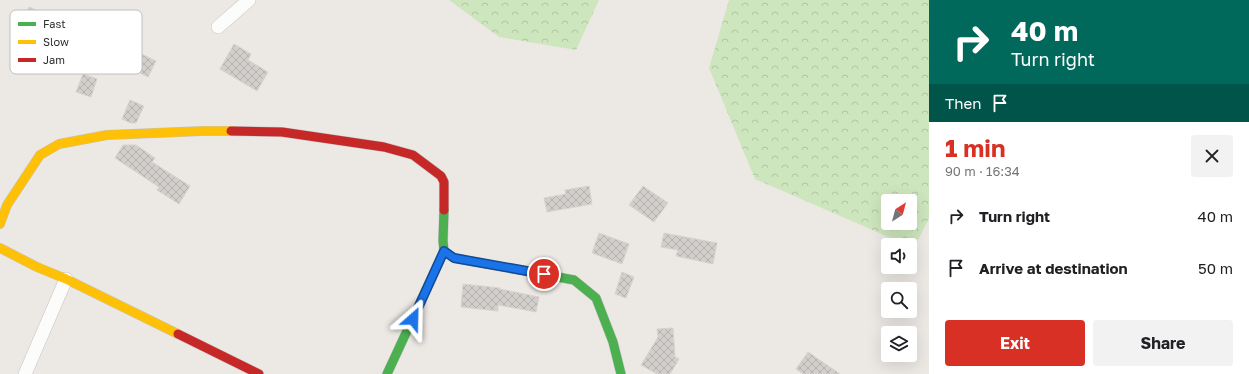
<!DOCTYPE html>
<meta charset="utf-8">
<style>
body{margin:0;font-family:"Golos Text",sans-serif;background:#f2f2f2;color:#202124;height:100vh;display:flex;flex-direction:column;font-size:15px;white-space:nowrap}
*{box-sizing:border-box;margin:0}
p{font-size:13px;color:#757577}
.icon{flex:none;width:22px;height:22px;fill:none;stroke:currentColor;stroke-width:2;stroke-linecap:round;stroke-linejoin:round}
.map{position:relative;flex:1;overflow:hidden}
.sheet{display:flex;flex-direction:column;background:#fff;width:320px}
.sheet>*{flex:none}
.banner{background:#00695c;color:#fff;overflow:hidden}
.needle{width:26px;rotate:36deg}
.tools{position:absolute;left:881px;top:194px;display:grid;gap:8px}
.tools a{display:grid;place-items:center;width:36px;height:36px;border-radius:4px;background:#fff;box-shadow:0 4px 16px #0002;font-size:20px}
.pin{position:absolute;display:grid;place-items:center;width:34px;height:34px;color:#fff;margin:-17px;border:2px solid #fff;border-radius:50%;box-shadow:0 1px 4px #0007}
.me{position:absolute;width:44px;margin:-22px;rotate:25deg;stroke-linejoin:round;filter:drop-shadow(0 0 3px #0008)}
.turn{display:flex;align-items:center;gap:14px;height:84px;padding:0 16px;font-size:18px}
.turn .icon{width:52px;height:52px;stroke-width:2.5}
.turn b{display:block;font-size:28px;line-height:34px}
.then{display:flex;align-items:center;height:38px;padding:0 16px;background:#0003;gap:8px;font-size:15px}
.round{display:grid;place-items:center;flex:none;width:42px;height:42px;border-radius:4px;background:#f2f2f2}
.summary{display:flex;align-items:center;justify-content:space-between;height:68px;padding:0 16px}
h1{font-size:24px;font-weight:700;line-height:30px;color:#d93025}
.cta{display:flex;gap:8px;margin-top:auto;padding:8px 16px}
.cta a{flex:1;height:46px;border-radius:4px;background:#d93025;color:#fff;font-size:16px;font-weight:700;line-height:46px;text-align:center}
.cta a+a{background:#f2f2f2;color:#202124}
ul{padding:0;list-style:none}
li{display:flex;align-items:center;gap:12px;height:52px;padding:0 16px}
li div{flex:1}
li b{display:block;font-size:15px}
li em{font-style:normal}
main{display:flex;flex:1;min-height:0}
.map>svg:first-child{display:block}
.forest{fill:url(#forest-crowns);fill-rule:evenodd}
.building{fill:url(#building-cross-hatch);stroke:#d7d4d0}
.lines{fill:none;stroke-linecap:round;stroke-linejoin:round}
.street-casing{stroke:#c5c4c5;stroke-width:14}
.fast-casing{stroke:#c5c4c5;stroke-width:10}
.slow-casing{stroke:#c5c4c5;stroke-width:10}
.jam-casing{stroke:#c5c4c5;stroke-width:10}
.street{stroke:#fcfcfb;stroke-width:13}
.fast{stroke:#4caf50;stroke-width:9}
.slow{stroke:#ffc107;stroke-width:9}
.jam{stroke:#c62828;stroke-width:9}
.route-casing{stroke:#114b97;stroke-width:10}
.route{stroke:#1a73e8;stroke-width:7}
.key{fill:#fff;stroke:#c0c0c0;stroke-width:1}
.key-label{font-size:11px;fill:#2e2e2e}
</style>
<main>
<div class="map">
<svg width="929" height="374" viewBox="0 0 929 374">
<defs>
<pattern id="forest-crowns" width="20" height="18" patternUnits="userSpaceOnUse"><rect width="20" height="18" fill="#cee6be"/><path d="M2 6a3 3 0 1 1 6 0M12 15a3 3 0 1 1 6 0" fill="none" stroke="#b1c6a4"/></pattern>
<pattern id="building-cross-hatch" width="8" height="8" patternUnits="userSpaceOnUse"><rect width="8" height="8" fill="#d1cecb"/><path d="M0 0l8 8M0 8l8-8" fill="none" stroke="#b4b1af"/></pattern>
</defs>
<rect width="100%" height="100%" fill="#ece8e4"/>
<g class="forest">
<path d="M 449,0 L 599,0 L 576,50 L 499,37 Z"/>
<path d="M 729,0 L 929,0 L 929,218 L 914,248 L 910,246 L 910,245 L 907,245 L 755,179 L 709,68 ZM 888,201 L 910,201 L 910,223 L 888,223 Z"/>
</g>
<g class="building">
<path d="M 29,7 L 56,19 L 46,42 L 19,30 Z"/>
<path d="M 234,44 L 251,54 L 248,60 L 268,72 L 257,91 L 220,69 Z"/>
<path d="M 123,45 L 156,61 L 148,77 L 115,60 Z"/>
<path d="M 83,74 L 97,79 L 91,97 L 76,92 Z"/>
<path d="M 130,100 L 144,106 L 136,123 L 131,123 L 122,119 Z"/>
<path d="M 123,145 L 136,145 L 155,158 L 152,162 L 190,186 L 179,204 L 157,190 L 159,187 L 115,158 Z"/>
<path d="M 589,186 L 592,204 L 547,212 L 544,198 L 566,194 L 565,190 Z"/>
<path d="M 643,186 L 668,203 L 654,222 L 629,205 Z"/>
<path d="M 599,233 L 629,244 L 622,264 L 592,253 Z"/>
<path d="M 664,233 L 717,243 L 713,264 L 676,256 L 678,250 L 661,247 Z"/>
<path d="M 622,272 L 634,277 L 626,298 L 615,294 Z"/>
<path d="M 463,284 L 500,288 L 500,289 L 539,297 L 536,312 L 498,305 L 498,311 L 461,307 Z"/>
<path d="M 673,328 L 675,357 L 679,359 L 670,374 L 657,374 L 641,365 L 658,337 L 657,329 Z"/>
<path d="M 808,352 L 840,374 L 803,374 L 796,369 Z"/>
</g>
<g class="lines">
<g class="street-casing">
<g id="street">
<path d="M 218,27 L 249,0"/>
<path d="M 25,374 L 66,279"/>
</g>
</g>
<g class="fast-casing">
<g id="fast">
<path d="M 444,251 L 454,258 L 574,280 L 596,298 L 613,342 L 621,374"/>
<path d="M 387,374 L 444,251 L 443,241 L 444,210"/>
</g>
</g>
<g class="slow-casing">
<g id="slow">
<path d="M 0,224 L 7,205 L 40,155 L 59,144 L 107,135 L 203,131 L 231,131"/>
<path d="M 0,248 L 37,267 L 66,279 L 178,334"/>
</g>
</g>
<g class="jam-casing">
<g id="jam">
<path d="M 231,131 L 282,132 L 384,147 L 413,155 L 441,176 L 444,182 L 444,210"/>
<path d="M 178,334 L 259,374"/>
</g>
</g>
<use href="#street" class="street"/>
<use href="#fast" class="fast"/>
<use href="#slow" class="slow"/>
<use href="#jam" class="jam"/>
</g>
<g class="lines">
<g class="route-casing">
<path id="route" d="M 413,319 L 444,251 L 454,258 L 544,274"/>
</g>
<use href="#route" class="route"/>
</g>
<rect x="10" y="10" width="132" height="64" rx="6" class="key"/>
<rect x="18" y="22" width="18" height="4" fill="#4caf50"/>
<rect x="18" y="40" width="18" height="4" fill="#ffc107"/>
<rect x="18" y="58" width="18" height="4" fill="#c62828"/>
<g class="key-label">
<text x="43" y="28">Fast</text>
<text x="43" y="46">Slow</text>
<text x="43" y="64">Jam</text>
</g>
</svg>
<div class="tools">
<a><svg class="needle" viewBox="-14 -14 28 28"><path d="M0-13l5 13h-10z" fill="#e53935"/><path d="M0 13l5-13h-10z" fill="#757577"/></svg></a>
<a><svg class="icon" aria-label="sound" viewBox="0 0 24 24"><path d="M4 9h4l5-4v14l-5-4H4zM17 9q2 3 0 6"/></svg></a>
<a><svg class="icon" aria-label="search" viewBox="0 0 24 24"><circle cx="10" cy="10" r="6"/><path d="M15 15l6 6"/></svg></a>
<a><svg class="icon" aria-label="layers" viewBox="0 0 24 24"><path d="M12 4l9 5-9 5-9-5zM3 14l9 5 9-5"/></svg></a>
</div>
<div class="pin" style="left:544px;top:274px;background:#d93025"><svg class="icon" aria-label="arrive" viewBox="0 0 24 24"><path d="M6 21V4h12l-3 4 3 4H6"/></svg></div>
<svg class="me" style="left:413px;top:319px" viewBox="-20 -20 40 40"><path d="M0-17L14 15 0 8-14 15z" fill="#1a73e8" stroke="#fff" stroke-width="4"/></svg>
</div>
<section class="sheet">
<div class="banner">
<div class="turn"><svg class="icon" aria-label="right" viewBox="0 0 24 24"><path d="M7 20v-9h11M14 6l5 5-5 5"/></svg><div><b>40 m</b>Turn right</div></div>
<div class="then">Then<svg class="icon" aria-label="arrive" viewBox="0 0 24 24"><path d="M6 21V4h12l-3 4 3 4H6"/></svg></div>
</div>
<div class="summary"><div><h1>1 min</h1><p>90 m · 16:34</p></div><a class="round"><svg class="icon" aria-label="close" viewBox="0 0 24 24"><path d="M6 6l12 12M18 6L6 18"/></svg></a></div>
<ul>
<li><svg class="icon" aria-label="right" viewBox="0 0 24 24"><path d="M7 20v-9h11M14 6l5 5-5 5"/></svg><div><b>Turn right</b></div><em>40 m</em></li>
<li><svg class="icon" aria-label="arrive" viewBox="0 0 24 24"><path d="M6 21V4h12l-3 4 3 4H6"/></svg><div><b>Arrive at destination</b></div><em>50 m</em></li>
</ul>
<div class="cta"><a>Exit</a><a>Share</a></div>
</section>
</main>
